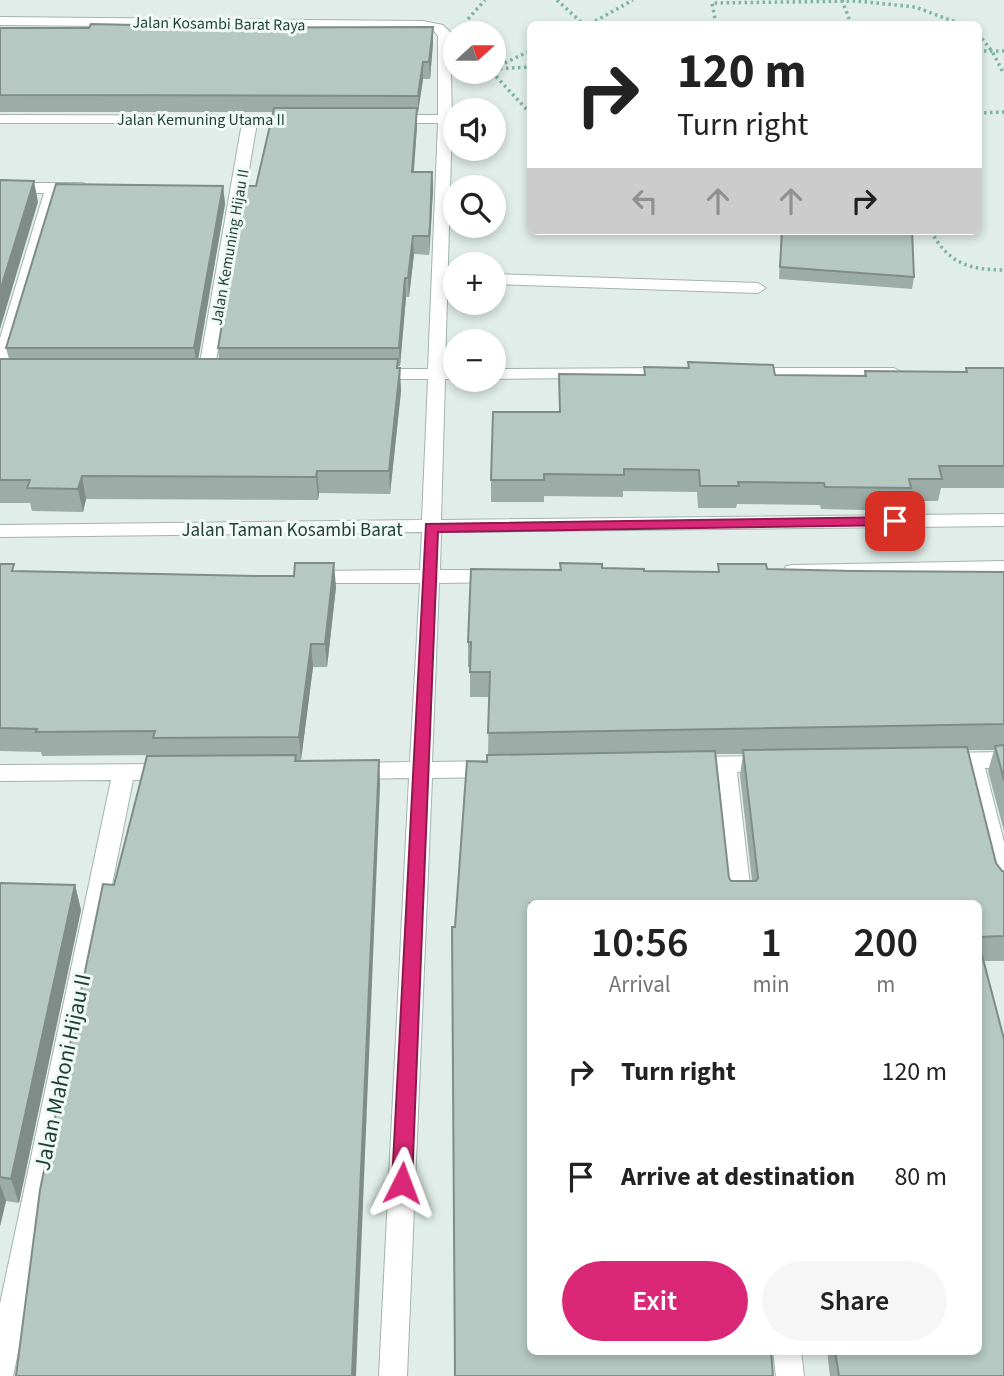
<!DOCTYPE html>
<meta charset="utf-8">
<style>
body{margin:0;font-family:"Source Sans 3",sans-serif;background:#f6f6f6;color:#222;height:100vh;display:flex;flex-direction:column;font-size:26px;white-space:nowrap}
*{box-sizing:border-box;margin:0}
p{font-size:23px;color:#767676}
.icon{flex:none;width:38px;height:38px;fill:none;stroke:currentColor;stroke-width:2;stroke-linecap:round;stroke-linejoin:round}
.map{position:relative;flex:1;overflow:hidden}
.side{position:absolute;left:527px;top:900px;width:455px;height:455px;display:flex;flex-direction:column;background:#fff;border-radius:10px;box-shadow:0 4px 10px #0003}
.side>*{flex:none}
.hud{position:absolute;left:527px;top:21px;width:455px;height:214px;border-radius:10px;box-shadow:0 4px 10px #0003;background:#fff;color:#222;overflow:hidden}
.needle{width:46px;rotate:69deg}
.tools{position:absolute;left:443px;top:21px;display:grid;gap:14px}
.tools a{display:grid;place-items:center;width:63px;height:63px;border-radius:50%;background:#fff;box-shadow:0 4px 10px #0003;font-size:35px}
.pin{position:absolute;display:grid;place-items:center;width:60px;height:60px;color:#fff;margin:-30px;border-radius:14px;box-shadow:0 4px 10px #0006}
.me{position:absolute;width:77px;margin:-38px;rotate:3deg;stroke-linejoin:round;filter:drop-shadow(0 0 5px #0008)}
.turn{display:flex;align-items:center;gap:24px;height:147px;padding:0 35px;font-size:32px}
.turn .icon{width:91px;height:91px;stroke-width:2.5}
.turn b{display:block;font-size:49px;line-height:60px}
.lanes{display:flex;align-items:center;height:66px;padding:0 35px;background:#0003;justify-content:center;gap:35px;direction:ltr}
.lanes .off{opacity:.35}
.eta{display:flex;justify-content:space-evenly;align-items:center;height:119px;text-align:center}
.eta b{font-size:42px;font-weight:600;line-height:49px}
.action{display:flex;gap:14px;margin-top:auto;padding:14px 35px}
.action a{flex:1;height:80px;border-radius:42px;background:#db2777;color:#fff;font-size:28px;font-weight:600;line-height:80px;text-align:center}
.action a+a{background:#f6f6f6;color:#222}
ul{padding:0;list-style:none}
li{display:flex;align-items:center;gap:21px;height:105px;padding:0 35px}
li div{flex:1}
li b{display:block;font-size:26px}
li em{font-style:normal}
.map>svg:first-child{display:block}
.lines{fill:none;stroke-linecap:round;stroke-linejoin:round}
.street-casing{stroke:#a2b5b0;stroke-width:2}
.path{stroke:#7db4a6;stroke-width:3.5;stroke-dasharray:2.5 3.5;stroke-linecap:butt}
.street{fill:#fff;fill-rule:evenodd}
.wall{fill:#9caca6;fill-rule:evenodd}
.shaded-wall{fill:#7f8c87}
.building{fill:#b5c8c1;stroke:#7f8c87;stroke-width:2}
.route{fill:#db2777;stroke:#8e194d;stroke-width:2}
.labels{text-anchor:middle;stroke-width:6;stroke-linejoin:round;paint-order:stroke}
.far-street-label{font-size:16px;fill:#1f3f38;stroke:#f1f9f5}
.street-label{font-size:19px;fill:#1f3f38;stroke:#f1f9f5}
.near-street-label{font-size:23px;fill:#1f3f38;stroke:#f1f9f5}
</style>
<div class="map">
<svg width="1004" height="1376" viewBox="0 0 1004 1376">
<rect width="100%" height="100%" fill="#e0ede8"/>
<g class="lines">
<g class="street-casing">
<g id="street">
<path d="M 0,17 L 423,21 L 443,25 L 450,32 L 452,119 L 445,369 L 455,369 L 455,379 L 445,379 L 441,520 L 1004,514 L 1004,526 L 441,532 L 440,570 L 498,570 L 505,571 L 508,576 L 505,581 L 498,582 L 439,583 L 432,762 L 494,761 L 502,763 L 505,769 L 502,775 L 494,777 L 432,778 L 407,1376 L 379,1376 L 409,778 L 352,779 L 344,777 L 341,771 L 344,765 L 352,763 L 410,762 L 420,583 L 306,583 L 299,582 L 296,577 L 299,572 L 306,571 L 420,570 L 422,532 L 0,537 L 0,525 L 422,520 L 428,379 L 373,379 L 364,374 L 373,369 L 428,369 L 438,123 L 391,123 L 384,119 L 391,115 L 438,115 L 438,36 L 434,31 L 423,29 L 0,25 Z"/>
<path d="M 0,115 L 304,116 L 306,119 L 304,122 L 299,123 L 257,123 L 213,378 L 201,378 L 198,374 L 242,123 L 0,123 Z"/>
<path d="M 0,183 L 83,183 L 91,188 L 83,193 L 59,193 L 9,367 L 0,372 L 0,338 L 44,193 L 0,193 Z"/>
<path d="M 494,274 L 758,283 L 766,288 L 758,293 L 494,284 Z"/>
<path d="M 670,368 L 676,369 L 679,373 L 676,377 L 494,379 L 494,369 Z"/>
<path d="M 748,368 L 894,368 L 903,373 L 894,378 L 742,377 L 739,373 L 742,369 Z"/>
<path d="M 1004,561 L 1004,573 L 793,577 L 786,576 L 783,571 L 786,566 L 793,565 Z"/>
<path d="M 1004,752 L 1004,768 L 985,768 L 1004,842 L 1004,896 L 996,893 L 992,887 L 963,769 L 935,767 L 932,761 L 935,755 L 943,753 Z"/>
<path d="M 767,756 L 775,758 L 778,764 L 775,770 L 737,772 L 752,903 L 728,903 L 715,773 L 680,771 L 677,765 L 680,759 L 688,757 Z"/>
<path d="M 172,764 L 180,766 L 183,772 L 180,778 L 133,780 L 14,1372 L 13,1376 L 0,1376 L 0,1304 L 111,780 L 0,781 L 0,765 Z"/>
<path d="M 773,1351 L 801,1351 L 804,1376 L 776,1376 Z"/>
</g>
</g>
<g class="path">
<path d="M 557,0 L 583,24"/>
<path d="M 842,0 L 851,24"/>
<path d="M 468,19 L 485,0"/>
<path d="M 590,24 L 633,0"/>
<path d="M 716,24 L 712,3 L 857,1 L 915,7 L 961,24"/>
<path d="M 978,34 L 992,51 L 1004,74"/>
<path d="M 978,51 L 1004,51"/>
<path d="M 494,68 L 530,51"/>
<path d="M 494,69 L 530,67"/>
<path d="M 492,72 L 530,113"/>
<path d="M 978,113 L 1004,112"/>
<path d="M 931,231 C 948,263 969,270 1004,270"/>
</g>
<use href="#street" class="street"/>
</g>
<g class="wall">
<path d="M 433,27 L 433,43 L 430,79 L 423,79 L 418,112 L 417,112 L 417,126 L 414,172 L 432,172 L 433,190 L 430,244 L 429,255 L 414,254 L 409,297 L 406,297 L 400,366 L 398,366 L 401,391 L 390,494 L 319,493 L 318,500 L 86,499 L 83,512 L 32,511 L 30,503 L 0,503 L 0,359 L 9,359 L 6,348 L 223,186 L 225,204 L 198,359 L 219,359 L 218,348 L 273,112 L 0,112 L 0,28 Z"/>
<path d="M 781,231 L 912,231 L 914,277 L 912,289 L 779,279 Z"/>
<path d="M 688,362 L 775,375 L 864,376 L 865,371 L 965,372 L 966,368 L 1004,368 L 1004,488 L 941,488 L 938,501 L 909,501 L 907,511 L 821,509 L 820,505 L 737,504 L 736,508 L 698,508 L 697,492 L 623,491 L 623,497 L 544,496 L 544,502 L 491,502 L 491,480 L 559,412 L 559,374 L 644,375 L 644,367 L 688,368 Z"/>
<path d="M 0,564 L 15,572 L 336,587 L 327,667 L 313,667 L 301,760 L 379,760 L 380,786 L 114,885 L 157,755 L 42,756 L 41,752 L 0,751 Z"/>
<path d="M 718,564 L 767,569 L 854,571 L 1004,572 L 1004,831 L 988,771 L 994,750 L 968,750 L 996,863 L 1002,871 L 1004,871 L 1004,961 L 984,961 L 1004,1376 L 830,1376 L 827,1351 L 978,1351 L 978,903 L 455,927 L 488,755 L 489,697 L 470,697 L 470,667 L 468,667 L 468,642 L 560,570 L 602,568 L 644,571 L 718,572 ZM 716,754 L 743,754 L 740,775 L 752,881 L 731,881 L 729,878 Z"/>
<path d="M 0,883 L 75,885 L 81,910 L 19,1203 L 6,1201 L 0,1226 Z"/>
</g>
<g class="shaded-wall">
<path d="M 433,27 L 433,43 L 430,79 L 429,62 Z"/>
<path d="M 423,62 L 423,79 L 418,112 L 418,96 Z"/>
<path d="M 417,108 L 417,126 L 412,190 L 412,172 Z"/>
<path d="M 432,172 L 433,190 L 429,255 L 429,236 Z"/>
<path d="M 34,181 L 38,202 L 0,329 L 0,291 Z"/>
<path d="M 223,186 L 225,204 L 197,366 L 194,348 Z"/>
<path d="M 413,236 L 414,254 L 409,297 L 408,278 Z"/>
<path d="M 405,278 L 406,297 L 400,366 L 399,348 Z"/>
<path d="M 398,359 L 399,381 L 400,368 L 401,391 L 390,494 L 389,471 Z"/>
<path d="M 317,471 L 319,493 L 318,500 L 316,477 Z"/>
<path d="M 82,476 L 86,499 L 83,512 L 78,489 Z"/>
<path d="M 334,563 L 336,587 L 327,667 L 325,644 Z"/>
<path d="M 311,644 L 313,667 L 301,760 L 299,737 Z"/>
<path d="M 379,760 L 380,786 L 356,1376 L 352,1376 Z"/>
<path d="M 75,885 L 81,910 L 19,1203 L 11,1179 Z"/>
<path d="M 0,1184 L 6,1201 L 0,1226 Z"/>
</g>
<g class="building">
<path d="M 91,24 L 135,25 L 134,28 L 433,27 L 429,62 L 423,62 L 418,96 L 0,95 L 0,28 L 89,28 Z"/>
<path d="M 274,108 L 417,108 L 412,172 L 432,172 L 430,226 L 429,236 L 413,236 L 408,278 L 405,278 L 399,348 L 218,348 L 245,186 L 256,186 Z"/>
<path d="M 0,180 L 34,181 L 0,291 Z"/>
<path d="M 56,184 L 223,186 L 194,348 L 6,348 Z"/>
<path d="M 782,231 L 912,231 L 914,277 L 780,267 Z"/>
<path d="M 0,359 L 398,359 L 397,368 L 400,368 L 389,471 L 317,471 L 316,477 L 82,476 L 78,489 L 27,488 L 30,480 L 0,480 Z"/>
<path d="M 688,362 L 773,365 L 775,375 L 866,376 L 865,371 L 967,372 L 966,368 L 1004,368 L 1004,466 L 939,466 L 942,479 L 909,479 L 911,488 L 825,487 L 824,483 L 738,482 L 739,486 L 700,486 L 699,470 L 624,469 L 624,475 L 544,474 L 544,480 L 491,480 L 493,412 L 560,412 L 559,374 L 645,375 L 644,367 L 689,368 Z"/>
<path d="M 295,563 L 334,563 L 325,644 L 311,644 L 299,737 L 153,738 L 155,731 L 36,732 L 37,729 L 0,728 L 0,564 L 14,564 L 12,571 L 260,576 L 294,576 Z"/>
<path d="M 560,563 L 602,564 L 602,568 L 644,569 L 644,571 L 719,572 L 718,564 L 766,564 L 767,569 L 854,571 L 1004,572 L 1004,724 L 488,733 L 490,672 L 470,672 L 471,642 L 468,642 L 471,569 L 561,570 Z"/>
<path d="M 1004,745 L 1004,780 L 995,746 Z"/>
<path d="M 967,747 L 996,863 L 1002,871 L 1004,871 L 1004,936 L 978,937 L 978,903 L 530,903 L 530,1351 L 771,1351 L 773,1376 L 455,1376 L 452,927 L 455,927 L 467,761 L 487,762 L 487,755 L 715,751 L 729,878 L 731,881 L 756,881 L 758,878 L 743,750 Z"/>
<path d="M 296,755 L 295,761 L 379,760 L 352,1376 L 16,1376 L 40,1190 L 103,884 L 114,885 L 147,756 Z"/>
<path d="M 0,883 L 75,885 L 11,1179 L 0,1177 Z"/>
<path d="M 978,940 L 1004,1039 L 1004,1376 L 839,1376 L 835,1351 L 978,1351 Z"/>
</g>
<path class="route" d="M 895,517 L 902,521 L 900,525 L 438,532 L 412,1183 L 409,1189 L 402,1192 L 395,1189 L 392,1183 L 426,524 Z"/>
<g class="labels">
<g class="far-street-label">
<text transform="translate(219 23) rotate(1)" y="6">Jalan Kosambi Barat Raya</text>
<text x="201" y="125">Jalan Kemuning Utama II</text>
<text transform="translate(229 247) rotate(-80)" y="6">Jalan Kemuning Hijau II</text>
</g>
<g class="street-label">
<text x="292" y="536">Jalan Taman Kosambi Barat</text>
</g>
<g class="near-street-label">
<text transform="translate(62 1072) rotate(-78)" y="8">Jalan Mahoni Hijau II</text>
</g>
</g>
</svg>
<div class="tools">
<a><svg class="needle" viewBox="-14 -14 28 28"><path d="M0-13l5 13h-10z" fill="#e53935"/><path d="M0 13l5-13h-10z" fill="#767676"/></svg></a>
<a><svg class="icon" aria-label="sound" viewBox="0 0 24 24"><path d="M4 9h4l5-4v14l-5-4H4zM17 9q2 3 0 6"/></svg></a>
<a><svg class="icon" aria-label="search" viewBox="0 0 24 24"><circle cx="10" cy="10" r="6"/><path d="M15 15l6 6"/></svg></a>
<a>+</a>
<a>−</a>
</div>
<div class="pin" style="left:895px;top:521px;background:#d93025"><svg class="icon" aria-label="arrive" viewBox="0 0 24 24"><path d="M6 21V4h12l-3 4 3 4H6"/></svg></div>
<svg class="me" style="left:402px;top:1183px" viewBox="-20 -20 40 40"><path d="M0-17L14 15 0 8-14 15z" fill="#db2777" stroke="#fff" stroke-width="4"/></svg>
<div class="hud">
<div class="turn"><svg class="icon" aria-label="right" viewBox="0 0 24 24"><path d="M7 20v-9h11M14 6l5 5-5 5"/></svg><div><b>120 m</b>Turn right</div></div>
<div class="lanes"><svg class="icon off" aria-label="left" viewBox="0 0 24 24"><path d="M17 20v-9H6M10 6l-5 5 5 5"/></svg><svg class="icon off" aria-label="ahead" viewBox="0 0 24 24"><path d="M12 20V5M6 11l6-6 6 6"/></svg><svg class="icon off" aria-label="ahead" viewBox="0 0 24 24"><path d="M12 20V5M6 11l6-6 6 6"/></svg><svg class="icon" aria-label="right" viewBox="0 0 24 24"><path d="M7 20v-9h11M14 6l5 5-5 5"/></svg></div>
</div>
<section class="side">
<div class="eta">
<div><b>10:56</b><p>Arrival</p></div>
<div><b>1</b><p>min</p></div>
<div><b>200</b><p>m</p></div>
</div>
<ul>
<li><svg class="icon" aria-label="right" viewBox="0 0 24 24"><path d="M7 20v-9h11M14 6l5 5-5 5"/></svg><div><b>Turn right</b></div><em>120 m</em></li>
<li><svg class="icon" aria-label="arrive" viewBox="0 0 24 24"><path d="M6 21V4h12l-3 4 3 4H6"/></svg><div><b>Arrive at destination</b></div><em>80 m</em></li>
</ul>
<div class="action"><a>Exit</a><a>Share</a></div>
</section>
</div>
